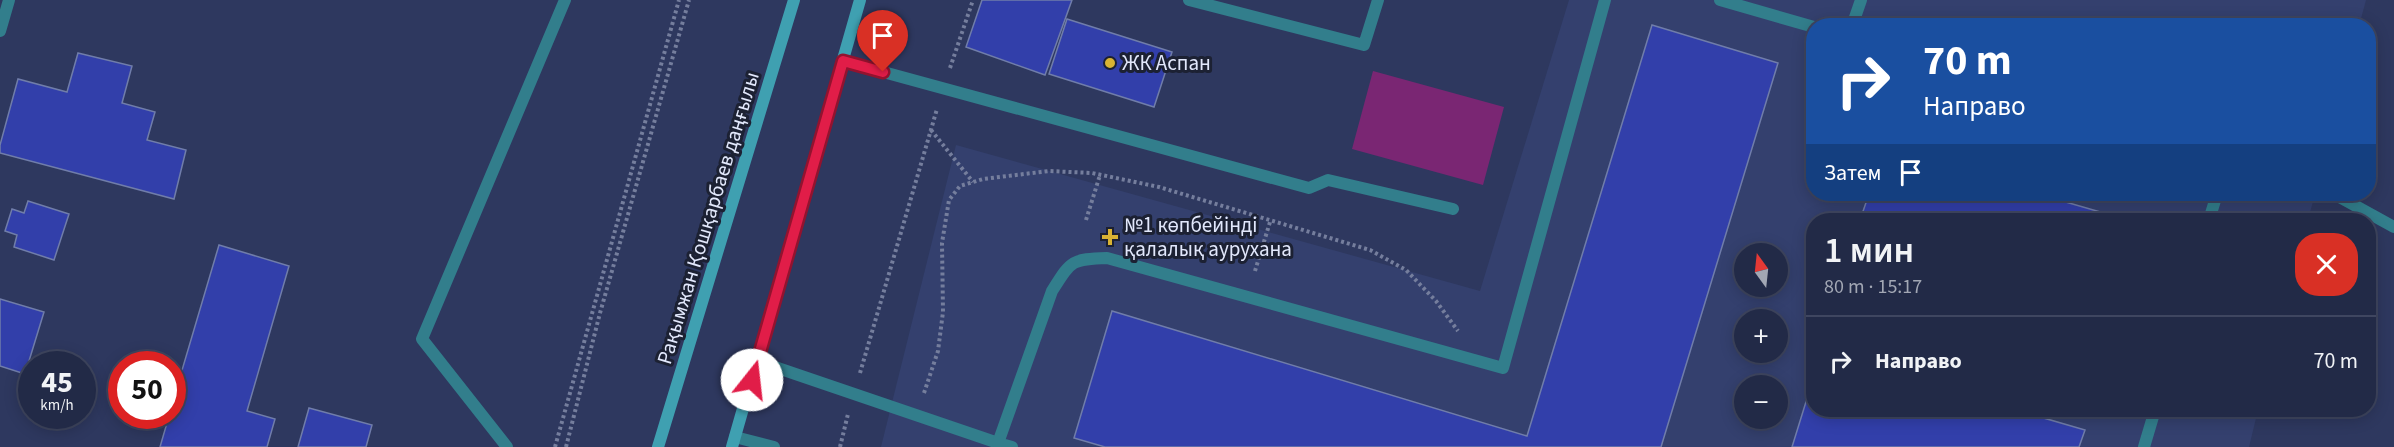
<!DOCTYPE html>
<html lang="ru">
<meta charset="utf-8">
<style>
body{margin:0;font-family:"Source Sans 3",sans-serif;background:#2a324e;color:#f1f3f6;height:100vh;display:flex;flex-direction:column;font-size:22px;white-space:nowrap}
*{box-sizing:border-box;margin:0}
p{font-size:20px;color:#a2a7b4}
.icon{flex:none;width:33px;height:33px;fill:none;stroke:currentColor;stroke-width:2;stroke-linecap:round;stroke-linejoin:round}
.map{position:relative;flex:1;overflow:hidden}
.details{position:absolute;left:1806px;top:213px;width:570px;height:204px;display:flex;flex-direction:column;background:#222a47;border-radius:24px;box-shadow:0 3px 15px #0003,0 0 0 2px #3f4660}
.details>*{flex:none}
.hud{position:absolute;left:1806px;top:18px;width:570px;height:183px;border-radius:24px;box-shadow:0 3px 15px #0003,0 0 0 2px #3f4660;background:#1a4fa0;color:#fff;overflow:hidden}
.needle{width:39px;rotate:345deg}
.controls{position:absolute;left:1734px;top:243px;display:grid;gap:12px}
.controls a{display:grid;place-items:center;width:54px;height:54px;border-radius:50%;background:#222a47;box-shadow:0 3px 15px #0003,0 0 0 2px #3f4660;font-size:30px}
.speed{position:absolute;left:18px;top:351px;display:flex;gap:12px;font-size:30px;font-weight:700;text-align:center}
.speed>*{display:grid;place-content:center;width:78px;height:78px;border-radius:50%;background:#222a47;box-shadow:0 3px 15px #0003,0 0 0 2px #3f4660;line-height:1}
.speed small{font-size:15px;font-weight:400}
.speed .limit{border:9px solid #d22;background:#fff;color:#111}
.pin{position:absolute;display:grid;place-items:center;width:51px;height:51px;color:#fff;margin:-62px -26px;border-radius:50% 50% 50% 0;rotate:-45deg;box-shadow:0 0 6px #0007}
.pin .icon{rotate:45deg}
.me{position:absolute;width:66px;margin:-33px;rotate:16deg;stroke-linejoin:round;filter:drop-shadow(0 0 4px #0008)}
.turn{display:flex;align-items:center;gap:21px;height:126px;padding:0 18px;font-size:27px}
.turn .icon{width:78px;height:78px;stroke-width:2.5}
.turn b{display:block;font-size:42px;line-height:51px}
.then{display:flex;align-items:center;height:57px;padding:0 18px;background:#0003;gap:12px;font-size:22px}
.round{display:grid;place-items:center;flex:none;width:63px;height:63px;border-radius:24px;background:#2a324e}
.head{display:flex;align-items:center;justify-content:space-between;height:102px;padding:0 18px}
h1{font-size:36px;font-weight:600;line-height:45px}
ul{padding:0;list-style:none}
li{display:flex;align-items:center;gap:18px;height:90px;padding:0 18px;border-top:2px solid #3f4660}
li div{flex:1}
li b{display:block;font-size:22px}
li em{font-style:normal}
.map>svg:first-child{display:block}
.built{fill:#34406e;fill-rule:evenodd}
.green{fill:#7a2673}
.building{fill:#323faa;stroke:#707daa;stroke-width:1.5}
.lines{fill:none;stroke-linecap:round;stroke-linejoin:round}
.path{stroke:#757e9d;stroke-width:4;stroke-dasharray:3 3;stroke-linecap:butt}
.lane{stroke:#327e8c;stroke-width:12}
.street{stroke:#327e8c;stroke-width:12}
.secondary{stroke:#3fa0b1;stroke-width:12}
.route-casing{stroke:#92132f;stroke-width:15}
.route{stroke:#e11d48;stroke-width:10}
.poi-dot{fill:#d9b334;stroke:#1c2133;stroke-width:2}
.labels{text-anchor:middle;stroke-width:6;stroke-linejoin:round;paint-order:stroke}
.poi-label{font-size:21px;fill:#e2e8fc;stroke:#1c2133;text-anchor:start}
.street-label{font-size:21px;fill:#e2e8fc;stroke:#1c2133}
</style>
<div class="map">
<svg width="2394" height="447" viewBox="0 0 2394 447">
<rect width="100%" height="100%" fill="#2e385f"/>
<path class="built" d="M 1569,0 L 2366,0 L 2359,26 L 1814,26 L 1814,194 L 2315,194 L 2308,220 L 1814,220 L 1814,410 L 2258,410 L 2249,447 L 881,447 L 956,145 L 1480,291 ZM 1744,254 L 1778,254 L 1778,286 L 1744,286 ZM 1744,320 L 1778,320 L 1778,352 L 1744,352 ZM 1744,386 L 1778,386 L 1778,418 L 1744,418 Z"/>
<path class="green" d="M 1373,71 L 1504,107 L 1483,185 L 1352,149 Z"/>
<g class="building">
<path d="M 982,0 L 1072,0 L 1045,75 L 966,47 Z"/>
<path d="M 1067,19 L 1172,52 L 1154,107 L 1049,74 Z"/>
<path d="M 1652,25 L 1778,63 L 1661,447 L 1105,447 L 1074,438 L 1112,311 L 1527,436 Z"/>
<path d="M 78,53 L 132,66 L 122,103 L 155,112 L 147,140 L 186,150 L 174,199 L 0,153 L 0,145 L 18,79 L 67,92 Z"/>
<path d="M 1869,194 L 2038,194 L 2128,220 L 1860,220 Z"/>
<path d="M 28,201 L 69,214 L 54,260 L 14,247 L 17,235 L 5,231 L 12,209 L 24,213 Z"/>
<path d="M 219,245 L 289,266 L 247,411 L 275,419 L 267,447 L 160,447 L 169,416 L 172,416 L 172,404 Z"/>
<path d="M 0,299 L 44,312 L 25,374 L 0,366 Z"/>
<path d="M 1814,376 L 1814,410 L 2016,410 L 2085,430 L 2079,447 L 1792,447 Z"/>
<path d="M 309,408 L 372,425 L 366,447 L 298,447 Z"/>
</g>
<g class="lines">
<g class="path">
<path d="M 950,68 L 973,0"/>
<path d="M 931,130 L 973,182"/>
<path d="M 1086,220 L 1100,175"/>
<path d="M 1255,271 L 1270,222"/>
<path d="M 860,373 L 937,109"/>
<path d="M 924,393 L 938,351 L 943,312 L 942,243 L 949,200 L 960,186 L 983,179 L 1049,171 L 1092,173 L 1159,187 L 1370,250 L 1406,270 L 1436,301 L 1458,331"/>
<path d="M 555,447 L 679,0"/>
<path d="M 566,447 L 600,313 L 689,0"/>
<path d="M 840,447 L 848,414"/>
</g>
<g class="lane">
<path d="M 1189,0 L 1364,45 L 1378,0"/>
<path d="M 1720,0 L 1814,27"/>
<path d="M 1852,26 L 1861,0"/>
<path d="M 843,61 L 1309,188 L 1328,180 L 1453,209"/>
<path d="M 2334,194 L 2394,227"/>
<path d="M 2209,220 L 2217,194"/>
<path d="M 757,361 L 998,443 L 997,447"/>
<path d="M 735,437 L 774,447"/>
<path d="M 507,447 L 422,339 L 565,0"/>
<path d="M 1012,447 L 998,443 L 1052,291 C 1071,261 1071,259 1107,258 L 1503,368 L 1605,0"/>
<path d="M 2144,447 L 2155,410"/>
</g>
<path class="street" d="M 0,31 L 9,0"/>
<g class="secondary">
<path d="M 658,447 L 794,0"/>
<path d="M 732,447 L 860,0"/>
</g>
</g>
<g class="lines">
<g class="route-casing">
<path id="route" d="M 752,380 L 843,61 L 883,72"/>
</g>
<use href="#route" class="route"/>
</g>
<g class="poi-dot">
<circle cx="1110" cy="63" r="6"/>
<path d="M1107 228h6v6h6v6h-6v6h-6v-6h-6v-6h6z"/>
</g>
<g class="labels">
<g class="poi-label">
<text x="1122" y="70">ЖК Аспан</text>
<text x="1124" y="232">№1 көпбейінді<tspan x="1124" dy="24">қалалық аурухана</tspan></text>
</g>
<g class="street-label">
<text transform="translate(708 218) rotate(-73)" y="7">Рақымжан Қошқарбаев даңғылы</text>
</g>
</g>
</svg>
<div class="controls">
<a><svg class="needle" viewBox="-14 -14 28 28"><path d="M0-13l5 13h-10z" fill="#e53935"/><path d="M0 13l5-13h-10z" fill="#a2a7b4"/></svg></a>
<a>+</a>
<a>−</a>
</div>
<div class="speed"><div>45<small>km/h</small></div><div class="limit">50</div></div>
<div class="pin" style="left:883px;top:72px;background:#d93025"><svg class="icon" aria-label="arrive" viewBox="0 0 24 24"><path d="M6 21V4h12l-3 4 3 4H6"/></svg></div>
<svg class="me" style="left:752px;top:380px" viewBox="-20 -20 40 40"><circle r="19" fill="#fff"/><path d="M0-13L10 11 0 6-10 11z" fill="#e11d48"/></svg>
<div class="hud">
<div class="turn"><svg class="icon" aria-label="right" viewBox="0 0 24 24"><path d="M7 20v-9h11M14 6l5 5-5 5"/></svg><div><b>70 m</b>Направо</div></div>
<div class="then">Затем<svg class="icon" aria-label="arrive" viewBox="0 0 24 24"><path d="M6 21V4h12l-3 4 3 4H6"/></svg></div>
</div>
<section class="details">
<div class="head"><div><h1>1 мин</h1><p>80 m · 15:17</p></div><a class="round" style="background:#d93025;color:#fff"><svg class="icon" aria-label="close" viewBox="0 0 24 24"><path d="M6 6l12 12M18 6L6 18"/></svg></a></div>
<ul>
<li><svg class="icon" aria-label="right" viewBox="0 0 24 24"><path d="M7 20v-9h11M14 6l5 5-5 5"/></svg><div><b>Направо</b></div><em>70 m</em></li>
</ul>
</section>
</div>
